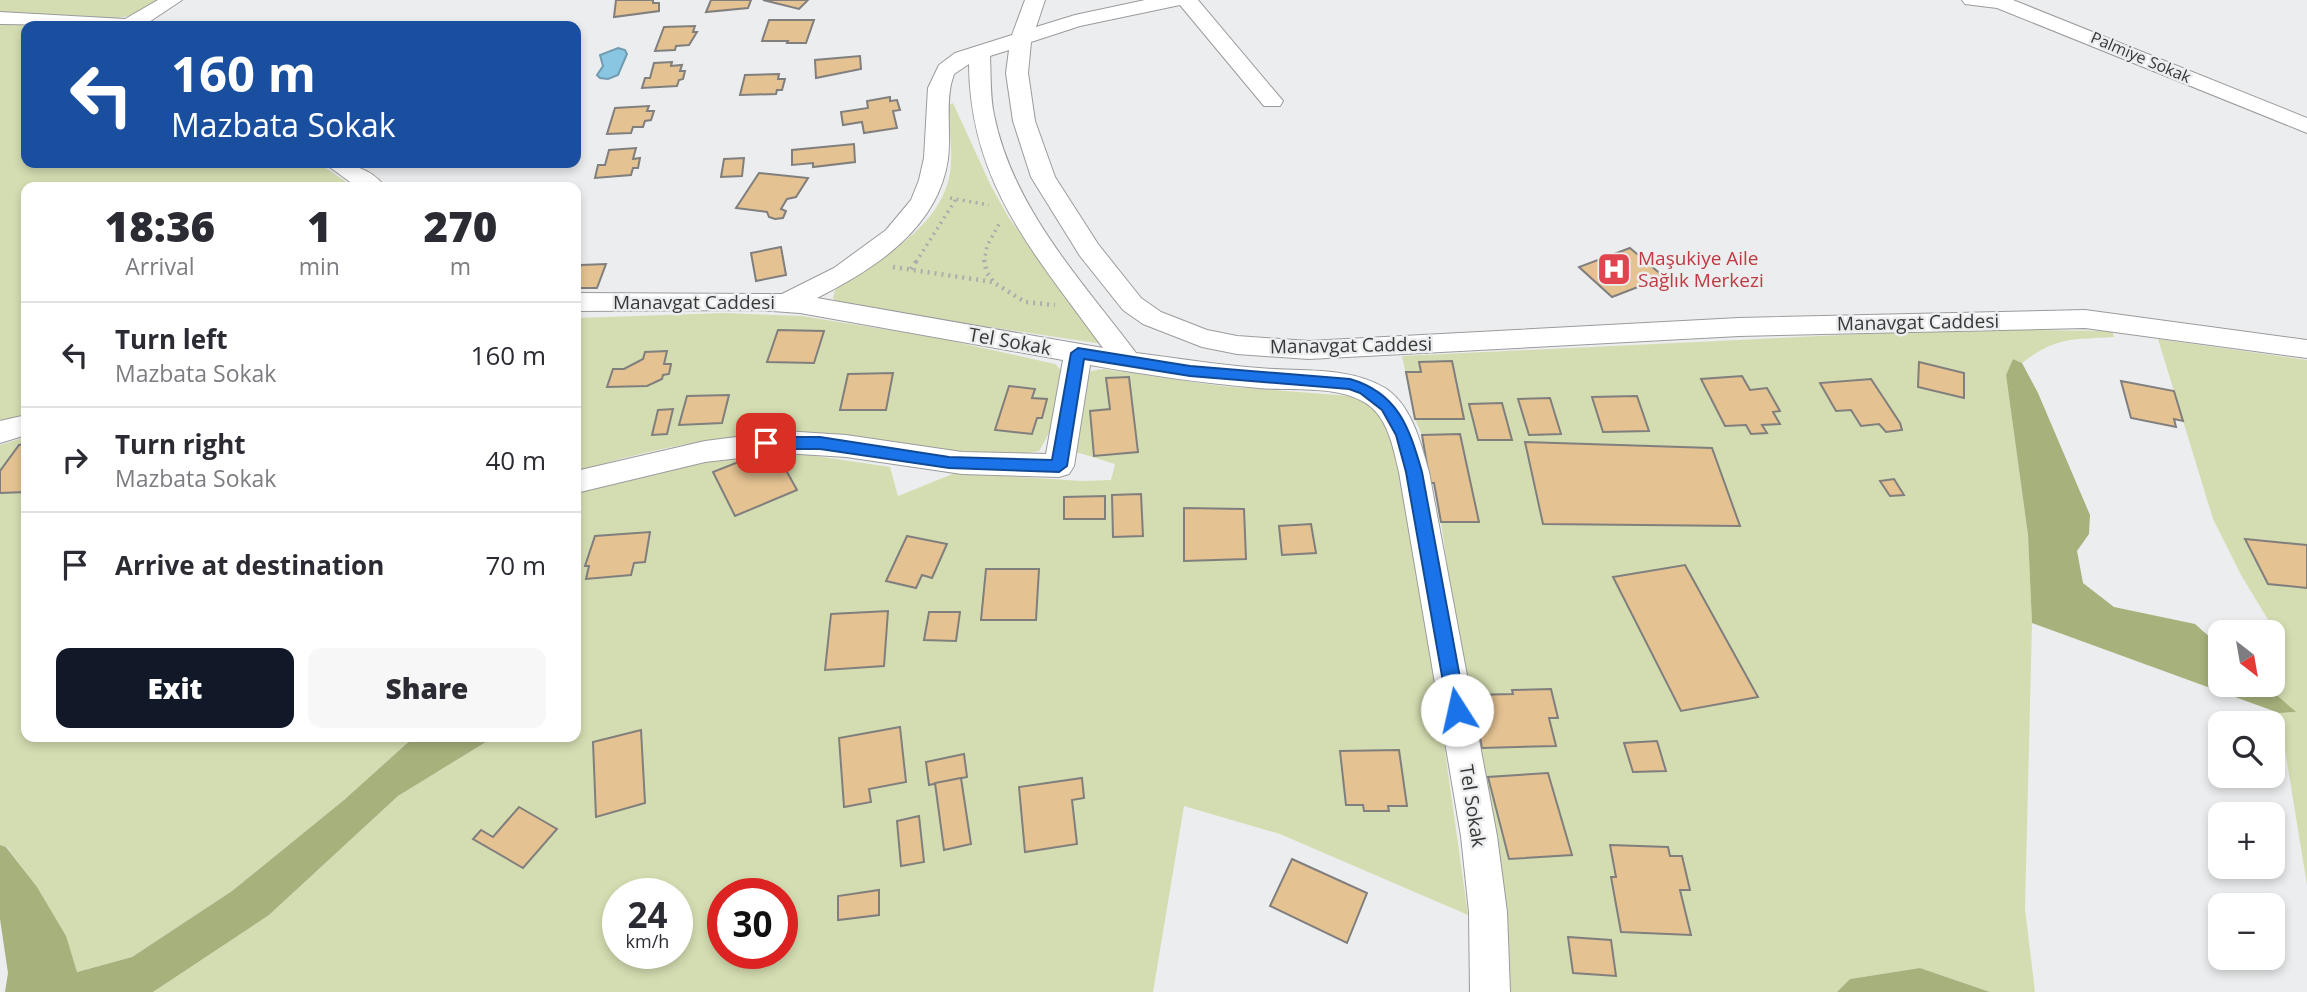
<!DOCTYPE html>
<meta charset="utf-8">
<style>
body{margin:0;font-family:"Open Sans",sans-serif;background:#f7f7f7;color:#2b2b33;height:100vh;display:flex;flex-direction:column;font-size:26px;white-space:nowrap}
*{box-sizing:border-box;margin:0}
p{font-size:23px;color:#7c7c81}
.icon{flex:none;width:38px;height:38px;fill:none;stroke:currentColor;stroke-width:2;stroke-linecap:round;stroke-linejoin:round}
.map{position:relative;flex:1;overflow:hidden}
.details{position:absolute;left:21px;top:182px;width:560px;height:560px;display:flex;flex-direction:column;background:#fff;border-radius:14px;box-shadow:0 4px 10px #0003}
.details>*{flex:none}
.guide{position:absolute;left:21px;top:21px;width:560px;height:147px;border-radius:14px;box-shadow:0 4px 10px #0003;background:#1a4fa0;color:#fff;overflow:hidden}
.needle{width:46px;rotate:149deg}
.tools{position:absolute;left:2208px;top:620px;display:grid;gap:14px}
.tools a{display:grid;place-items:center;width:77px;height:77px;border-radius:14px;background:#fff;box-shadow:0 4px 10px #0003;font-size:35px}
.speed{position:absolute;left:602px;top:878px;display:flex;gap:14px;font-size:35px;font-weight:700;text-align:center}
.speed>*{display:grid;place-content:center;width:91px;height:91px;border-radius:50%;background:#fff;box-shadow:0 4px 10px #0003;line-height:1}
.speed small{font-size:18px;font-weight:400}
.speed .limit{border:10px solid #d22;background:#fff;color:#111}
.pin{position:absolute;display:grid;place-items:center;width:60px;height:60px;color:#fff;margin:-30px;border-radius:14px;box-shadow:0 4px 10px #0006}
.me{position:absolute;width:77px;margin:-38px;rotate:350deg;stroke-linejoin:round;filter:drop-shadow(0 0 5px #0008)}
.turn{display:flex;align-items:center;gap:24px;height:147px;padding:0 35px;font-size:32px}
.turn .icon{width:91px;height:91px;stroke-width:2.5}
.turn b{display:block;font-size:49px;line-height:60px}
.eta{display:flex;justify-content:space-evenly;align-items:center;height:119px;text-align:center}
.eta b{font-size:42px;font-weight:800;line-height:49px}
.button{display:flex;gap:14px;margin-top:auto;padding:14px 35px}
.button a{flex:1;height:80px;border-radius:14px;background:#111827;color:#fff;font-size:28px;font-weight:800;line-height:80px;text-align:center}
.button a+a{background:#f7f7f7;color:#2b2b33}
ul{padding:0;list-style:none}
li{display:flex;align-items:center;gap:21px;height:105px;padding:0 35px;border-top:2px solid #e1e1e2}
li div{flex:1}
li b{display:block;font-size:26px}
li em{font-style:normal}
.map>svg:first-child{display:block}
.green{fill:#d4ddb1;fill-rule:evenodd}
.forest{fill:#a6b17c}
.water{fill:#89c6e1;stroke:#719baf;stroke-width:2}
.building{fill:#e4c292;stroke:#807f7d;stroke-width:2}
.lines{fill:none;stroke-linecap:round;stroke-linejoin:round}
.minor-casing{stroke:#9b9b9d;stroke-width:2}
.path-far1{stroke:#acacad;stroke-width:3.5;stroke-dasharray:2 4.5;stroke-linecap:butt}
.path{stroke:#acacad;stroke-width:4.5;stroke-dasharray:2 5;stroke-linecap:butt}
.minor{fill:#fff;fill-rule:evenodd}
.route{fill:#1a73e8;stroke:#114b97;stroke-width:2}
.labels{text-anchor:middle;stroke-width:5;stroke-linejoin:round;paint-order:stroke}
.far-street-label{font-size:16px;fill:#383839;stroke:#ecedee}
.health-label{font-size:19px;fill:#be3a42;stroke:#ecedee;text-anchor:start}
.street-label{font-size:19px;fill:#383839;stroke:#ecedee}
</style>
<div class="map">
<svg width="2307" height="992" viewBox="0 0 2307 992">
<rect width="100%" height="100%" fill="#ecedee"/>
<g class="green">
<path d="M 0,0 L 164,0 L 133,15 L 118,18 L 0,12 Z"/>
<path d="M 0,24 L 44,26 L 26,26 L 26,163 L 318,163 L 354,187 L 26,187 L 26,417 L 0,425 Z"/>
<path d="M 953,103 L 991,186 L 1009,218 L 1103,344 L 844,305 L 836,302 L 833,298 L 835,290 C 879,258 950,225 951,161 C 952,144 949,125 947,107 Z"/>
<path d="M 725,313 L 802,316 L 938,338 L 1055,364 C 1060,368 1065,376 1065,383 C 1066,398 1047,439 1039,451 C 969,465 888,436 817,433 C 736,431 652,448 576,472 L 576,318 Z"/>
<path d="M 1966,329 L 2112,331 L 2114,337 C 2072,340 2057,336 2022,363 L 2013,359 L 2006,375 L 2028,535 L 2032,623 L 2025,909 L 2035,992 L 1990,992 L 1920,968 L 1850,979 L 1837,992 L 1510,992 L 1507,906 L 1493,815 L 1462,673 L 1441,522 L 1478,521 L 1460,435 L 1422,435 L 1415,419 L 1402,356 Z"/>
<path d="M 2158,339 L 2307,360 L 2307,885 L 2279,713 L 2295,712 L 2264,684 L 2273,684 L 2273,636 L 2278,636 L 2241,575 L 2213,519 Z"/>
<path d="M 1103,369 L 1221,386 L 1350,396 L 1373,406 L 1385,417 L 1393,443 L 1422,587 L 1468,915 L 1280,834 L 1184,806 L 1153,992 L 153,992 L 269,915 L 398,796 L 494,737 L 576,737 L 576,490 L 695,464 L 775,450 L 890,467 L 898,496 L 955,473 L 1082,481 L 1111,480 L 1115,464 L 1076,452 L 1086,372 ZM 618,894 L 677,894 L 677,954 L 618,954 ZM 723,894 L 782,894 L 782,954 L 723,954 Z"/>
<path d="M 26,437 L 26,737 L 414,737 L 344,800 L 232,891 L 132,957 L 76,972 C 61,920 39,890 7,847 L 0,845 L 0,445 Z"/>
</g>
<g class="forest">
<path d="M 2013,359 L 2022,363 L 2038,393 L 2090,515 L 2089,534 L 2077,551 L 2083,583 L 2114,607 L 2195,624 L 2221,647 L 2221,684 L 2264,684 L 2296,712 L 2279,713 L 2032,623 L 2028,535 L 2006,375 Z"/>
<path d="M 414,737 L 494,737 L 398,796 L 269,915 L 153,992 L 5,992 L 8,973 L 0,919 L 0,845 L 6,847 L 37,887 L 66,936 L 77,972 L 132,957 L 232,891 L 344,800 Z"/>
<path d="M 1920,968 L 1990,992 L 1837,992 L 1850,979 Z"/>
</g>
<path class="water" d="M 618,48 L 625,50 L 627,54 L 618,75 L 608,79 L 600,78 L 597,75 L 603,66 L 600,55 Z"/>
<g class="building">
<path d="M 616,0 L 653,0 L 653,3 L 659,3 L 659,11 L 614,17 Z"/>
<path d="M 711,0 L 751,0 L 748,8 L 706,12 Z"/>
<path d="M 763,0 L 808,0 L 799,9 Z"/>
<path d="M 769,20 L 814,20 L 806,43 L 787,43 L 788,41 L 762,41 Z"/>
<path d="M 695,26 L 693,32 L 697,32 L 689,45 L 676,46 L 675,50 L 655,51 L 664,27 Z"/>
<path d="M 860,56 L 861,69 L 816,78 L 815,60 Z"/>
<path d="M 672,62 L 671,66 L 682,65 L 680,71 L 685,71 L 683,79 L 679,80 L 677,86 L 642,88 L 645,78 L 650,78 L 654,63 Z"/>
<path d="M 779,74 L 778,79 L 785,79 L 782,90 L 777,90 L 776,94 L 740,95 L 745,75 Z"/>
<path d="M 890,97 L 890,101 L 897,100 L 900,110 L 893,111 L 897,128 L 864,133 L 862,122 L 843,125 L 841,112 L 868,108 L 867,101 Z"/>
<path d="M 649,106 L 647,111 L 654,111 L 651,120 L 645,121 L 643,127 L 633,127 L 631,133 L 607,134 L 615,108 Z"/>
<path d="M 854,144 L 855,162 L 813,167 L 813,163 L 792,165 L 792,150 Z"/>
<path d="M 636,148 L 633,159 L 640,158 L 638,168 L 633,168 L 631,175 L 595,178 L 598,165 L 605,165 L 609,150 Z"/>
<path d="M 744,158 L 742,176 L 721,177 L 724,159 Z"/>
<path d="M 759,173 L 808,178 L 796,197 L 787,199 L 781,209 L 786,211 L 783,218 L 775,219 L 769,217 L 767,212 L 736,208 Z"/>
<path d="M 781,247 L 786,275 L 756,281 L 751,253 Z"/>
<path d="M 1630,248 L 1664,277 L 1612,297 L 1579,267 Z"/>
<path d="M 606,264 L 597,288 L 576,288 L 576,277 L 581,265 Z"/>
<path d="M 778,330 L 824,331 L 814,363 L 767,362 Z"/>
<path d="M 667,351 L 664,364 L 671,364 L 669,374 L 663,375 L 662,379 L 647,386 L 607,387 L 613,369 L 624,369 L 643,359 L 645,352 Z"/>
<path d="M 1452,361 L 1464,419 L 1415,419 L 1406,372 L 1421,372 L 1419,362 Z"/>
<path d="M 1919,362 L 1964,373 L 1964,398 L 1918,387 Z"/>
<path d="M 893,373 L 886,410 L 840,410 L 848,374 Z"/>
<path d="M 1742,376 L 1750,390 L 1767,388 L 1780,411 L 1773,412 L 1780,424 L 1762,425 L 1767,433 L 1751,434 L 1746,425 L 1725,426 L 1701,379 Z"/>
<path d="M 1129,377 L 1138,452 L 1094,456 L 1090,411 L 1110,409 L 1106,378 Z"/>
<path d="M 1871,379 L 1900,423 L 1902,430 L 1886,432 L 1879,424 L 1861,426 L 1851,410 L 1836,411 L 1820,383 Z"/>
<path d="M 2121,381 L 2174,391 L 2183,421 L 2174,419 L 2176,427 L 2131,418 Z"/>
<path d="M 1009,386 L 1035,389 L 1032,398 L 1047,399 L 1042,418 L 1037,418 L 1032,434 L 995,430 Z"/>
<path d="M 729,395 L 722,423 L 679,425 L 687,396 Z"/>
<path d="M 1637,396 L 1649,431 L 1603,432 L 1592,397 Z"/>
<path d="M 1550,398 L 1561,434 L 1529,435 L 1518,399 Z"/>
<path d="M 1502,403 L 1512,440 L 1478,440 L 1469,404 Z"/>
<path d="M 673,409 L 667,434 L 652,435 L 658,410 Z"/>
<path d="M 1460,434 L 1479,522 L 1441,522 L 1434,483 L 1430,483 L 1422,435 Z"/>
<path d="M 1525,442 L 1712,448 L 1740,526 L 1543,524 Z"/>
<path d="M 26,444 L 26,492 L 0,493 L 0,471 L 19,445 Z"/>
<path d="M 756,455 L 763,468 L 781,461 L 797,490 L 735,516 L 713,472 Z"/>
<path d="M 1894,479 L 1904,495 L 1890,496 L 1880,481 Z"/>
<path d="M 1141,494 L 1143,536 L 1113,537 L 1112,495 Z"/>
<path d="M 1105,496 L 1105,519 L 1064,519 L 1064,497 Z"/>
<path d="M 1184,508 L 1244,509 L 1246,559 L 1184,561 Z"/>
<path d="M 1311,524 L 1316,553 L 1282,555 L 1279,526 Z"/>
<path d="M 650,532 L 645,562 L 634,563 L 631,575 L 586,579 L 589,566 L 585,566 L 595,536 Z"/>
<path d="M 907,536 L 947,544 L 932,578 L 922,575 L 916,588 L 886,581 Z"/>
<path d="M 2245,539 L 2307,545 L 2307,588 L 2268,584 Z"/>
<path d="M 1685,565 L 1758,697 L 1681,711 L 1613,577 Z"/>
<path d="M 986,569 L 1039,569 L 1036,620 L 981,620 Z"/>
<path d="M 888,611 L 884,666 L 825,670 L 831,614 Z"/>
<path d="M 929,612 L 960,612 L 956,641 L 924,640 Z"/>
<path d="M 1551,689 L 1558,718 L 1549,718 L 1556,746 L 1482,748 L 1472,695 L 1513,694 L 1512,690 Z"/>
<path d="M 900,727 L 906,782 L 869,789 L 871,802 L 844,807 L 839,738 Z"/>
<path d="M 641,730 L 645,803 L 596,817 L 593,742 Z"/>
<path d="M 1657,741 L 1666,771 L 1633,772 L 1624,743 Z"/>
<path d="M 1399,750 L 1407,806 L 1388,806 L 1389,811 L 1364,811 L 1363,805 L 1346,805 L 1340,751 Z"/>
<path d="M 964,754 L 967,777 L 929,785 L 926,762 Z"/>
<path d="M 1548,773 L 1572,855 L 1509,859 L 1488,777 Z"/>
<path d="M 961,778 L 971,844 L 944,850 L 935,783 Z"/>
<path d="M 1082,778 L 1084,798 L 1072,800 L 1077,844 L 1025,852 L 1019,787 Z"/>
<path d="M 519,807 L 557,829 L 523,868 L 473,839 L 481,830 L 493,837 Z"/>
<path d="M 919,816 L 924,862 L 901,866 L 897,821 Z"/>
<path d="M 1610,845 L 1668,847 L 1670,856 L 1682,856 L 1690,890 L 1680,890 L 1691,935 L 1621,932 L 1611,877 L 1616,877 Z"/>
<path d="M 1292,859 L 1367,893 L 1347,943 L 1270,906 Z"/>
<path d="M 879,890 L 879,915 L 838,920 L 838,896 Z"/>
<path d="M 1568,937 L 1611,940 L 1616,976 L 1573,973 Z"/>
</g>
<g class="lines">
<g class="minor-casing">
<g id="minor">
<path d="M 158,0 L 182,0 L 143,26 L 0,24 L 0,12 L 125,19 Z"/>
<path d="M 1025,0 L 1045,0 L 1036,27 L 1075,15 L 1145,0 L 1198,0 L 1283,101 L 1280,106 L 1264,106 L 1180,5 L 1080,26 L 1031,42 L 1028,73 L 1035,121 L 1055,177 L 1098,244 L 1141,298 L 1161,312 L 1207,330 L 1237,336 L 1309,341 L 1739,318 L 2085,310 L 2307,340 L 2307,358 L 2085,328 L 1739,336 L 1309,359 L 1237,354 L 1202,347 L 1143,324 L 1123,310 L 1080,256 L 1031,177 L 1013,121 L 1006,73 L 1009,50 L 990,56 C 991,76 990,96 994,115 C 1013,208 1081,280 1136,353 C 1177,358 1218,365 1259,368 C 1300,372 1348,366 1385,388 C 1412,405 1421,444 1429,472 L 1497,836 L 1507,912 L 1510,992 L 1470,992 L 1469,912 L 1461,836 L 1399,472 C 1393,447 1388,416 1364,402 C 1335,385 1292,391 1259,388 C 1203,383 1146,375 1090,365 L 1074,466 L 1069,474 L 1059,477 L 962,474 L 846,457 L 784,453 L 705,462 L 576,493 L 576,471 L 705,441 L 784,431 L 846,435 L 962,452 L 1046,454 L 1063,360 L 800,313 L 758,310 L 576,311 L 576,293 L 782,294 L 834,268 L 886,230 L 911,200 L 919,180 L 924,158 L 928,88 L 939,65 L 955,53 L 1012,35 ZM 969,64 C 970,185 1036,255 1103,348 L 817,298 C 874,269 938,229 948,159 C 951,134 946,108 951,84 L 954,74 Z"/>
<path d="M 1962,0 L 2013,0 L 2307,118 L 2307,133 L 1997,8 L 1965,4 Z"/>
<path d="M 324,163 C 346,162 371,167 385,187 L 357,187 Z"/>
<path d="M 26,415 L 26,435 L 0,443 L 0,421 Z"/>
</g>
</g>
<g class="path-far1">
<path d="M 950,198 L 989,205"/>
<path d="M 916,262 L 956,199"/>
<path d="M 984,262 L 987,246 L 999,224"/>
</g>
<g class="path">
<path d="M 984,260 L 987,273 L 993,281"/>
<path d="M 893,267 L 993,282 L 1025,302 L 1055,305"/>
<path d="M 911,269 L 917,260"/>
</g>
<use href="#minor" class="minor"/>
</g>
<path class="route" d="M 1078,348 L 1190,366 L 1350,379 C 1398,393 1409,427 1422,472 L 1466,710 L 1463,716 L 1457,718 L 1450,716 L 1448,710 L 1406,472 L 1396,435 L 1382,410 L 1360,393 L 1349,389 L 1190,376 L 1084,359 L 1067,466 L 1059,472 L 949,468 L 820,449 L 766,449 L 758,443 L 766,437 L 820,437 L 949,457 L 1052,460 L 1071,353 Z"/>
<defs>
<g id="hospital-square" transform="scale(1.75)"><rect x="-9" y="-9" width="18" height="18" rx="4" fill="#e0444e" stroke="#ecedee"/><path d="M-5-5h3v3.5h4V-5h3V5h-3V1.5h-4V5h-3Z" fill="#fff"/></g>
</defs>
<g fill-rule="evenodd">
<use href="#hospital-square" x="1614" y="269"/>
</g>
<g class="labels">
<g class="far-street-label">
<text transform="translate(2141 57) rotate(23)" y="6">Palmiye Sokak</text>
</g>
<g class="health-label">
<text x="1638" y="265">Maşukiye Aile<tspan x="1638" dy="22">Sağlık Merkezi</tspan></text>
</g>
<g class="street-label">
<text x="694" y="309">Manavgat Caddesi</text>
<text transform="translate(1918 322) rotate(-1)" y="7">Manavgat Caddesi</text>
<text transform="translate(1010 341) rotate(10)" y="7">Tel Sokak</text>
<text transform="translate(1351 345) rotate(-1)" y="7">Manavgat Caddesi</text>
<text transform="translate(1473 806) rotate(81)" y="7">Tel Sokak</text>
</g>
</g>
</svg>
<div class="tools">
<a><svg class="needle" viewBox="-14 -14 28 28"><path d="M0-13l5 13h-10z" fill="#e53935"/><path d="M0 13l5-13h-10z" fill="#7c7c81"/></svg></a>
<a><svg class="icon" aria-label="search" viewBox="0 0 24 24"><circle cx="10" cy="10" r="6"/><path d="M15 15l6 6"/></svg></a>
<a>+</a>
<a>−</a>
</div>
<div class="speed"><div>24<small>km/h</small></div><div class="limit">30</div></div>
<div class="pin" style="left:766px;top:443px;background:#d93025"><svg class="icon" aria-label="arrive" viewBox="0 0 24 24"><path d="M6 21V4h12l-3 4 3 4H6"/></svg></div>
<svg class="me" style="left:1457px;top:710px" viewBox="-20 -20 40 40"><circle r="19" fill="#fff"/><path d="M0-13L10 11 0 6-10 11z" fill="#1a73e8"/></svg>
<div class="guide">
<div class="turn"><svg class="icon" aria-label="left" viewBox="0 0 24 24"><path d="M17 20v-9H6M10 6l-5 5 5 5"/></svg><div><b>160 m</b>Mazbata Sokak</div></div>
</div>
<section class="details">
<div class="eta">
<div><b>18:36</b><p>Arrival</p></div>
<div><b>1</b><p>min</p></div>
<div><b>270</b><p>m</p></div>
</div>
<ul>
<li><svg class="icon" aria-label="left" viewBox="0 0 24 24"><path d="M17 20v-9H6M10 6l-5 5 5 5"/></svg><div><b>Turn left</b><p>Mazbata Sokak</p></div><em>160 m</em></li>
<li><svg class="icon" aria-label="right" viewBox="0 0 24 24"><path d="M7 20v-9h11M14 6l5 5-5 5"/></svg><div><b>Turn right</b><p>Mazbata Sokak</p></div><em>40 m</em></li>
<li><svg class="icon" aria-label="arrive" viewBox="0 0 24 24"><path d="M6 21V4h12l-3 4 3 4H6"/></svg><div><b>Arrive at destination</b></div><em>70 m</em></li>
</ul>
<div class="button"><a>Exit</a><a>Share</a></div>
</section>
</div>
